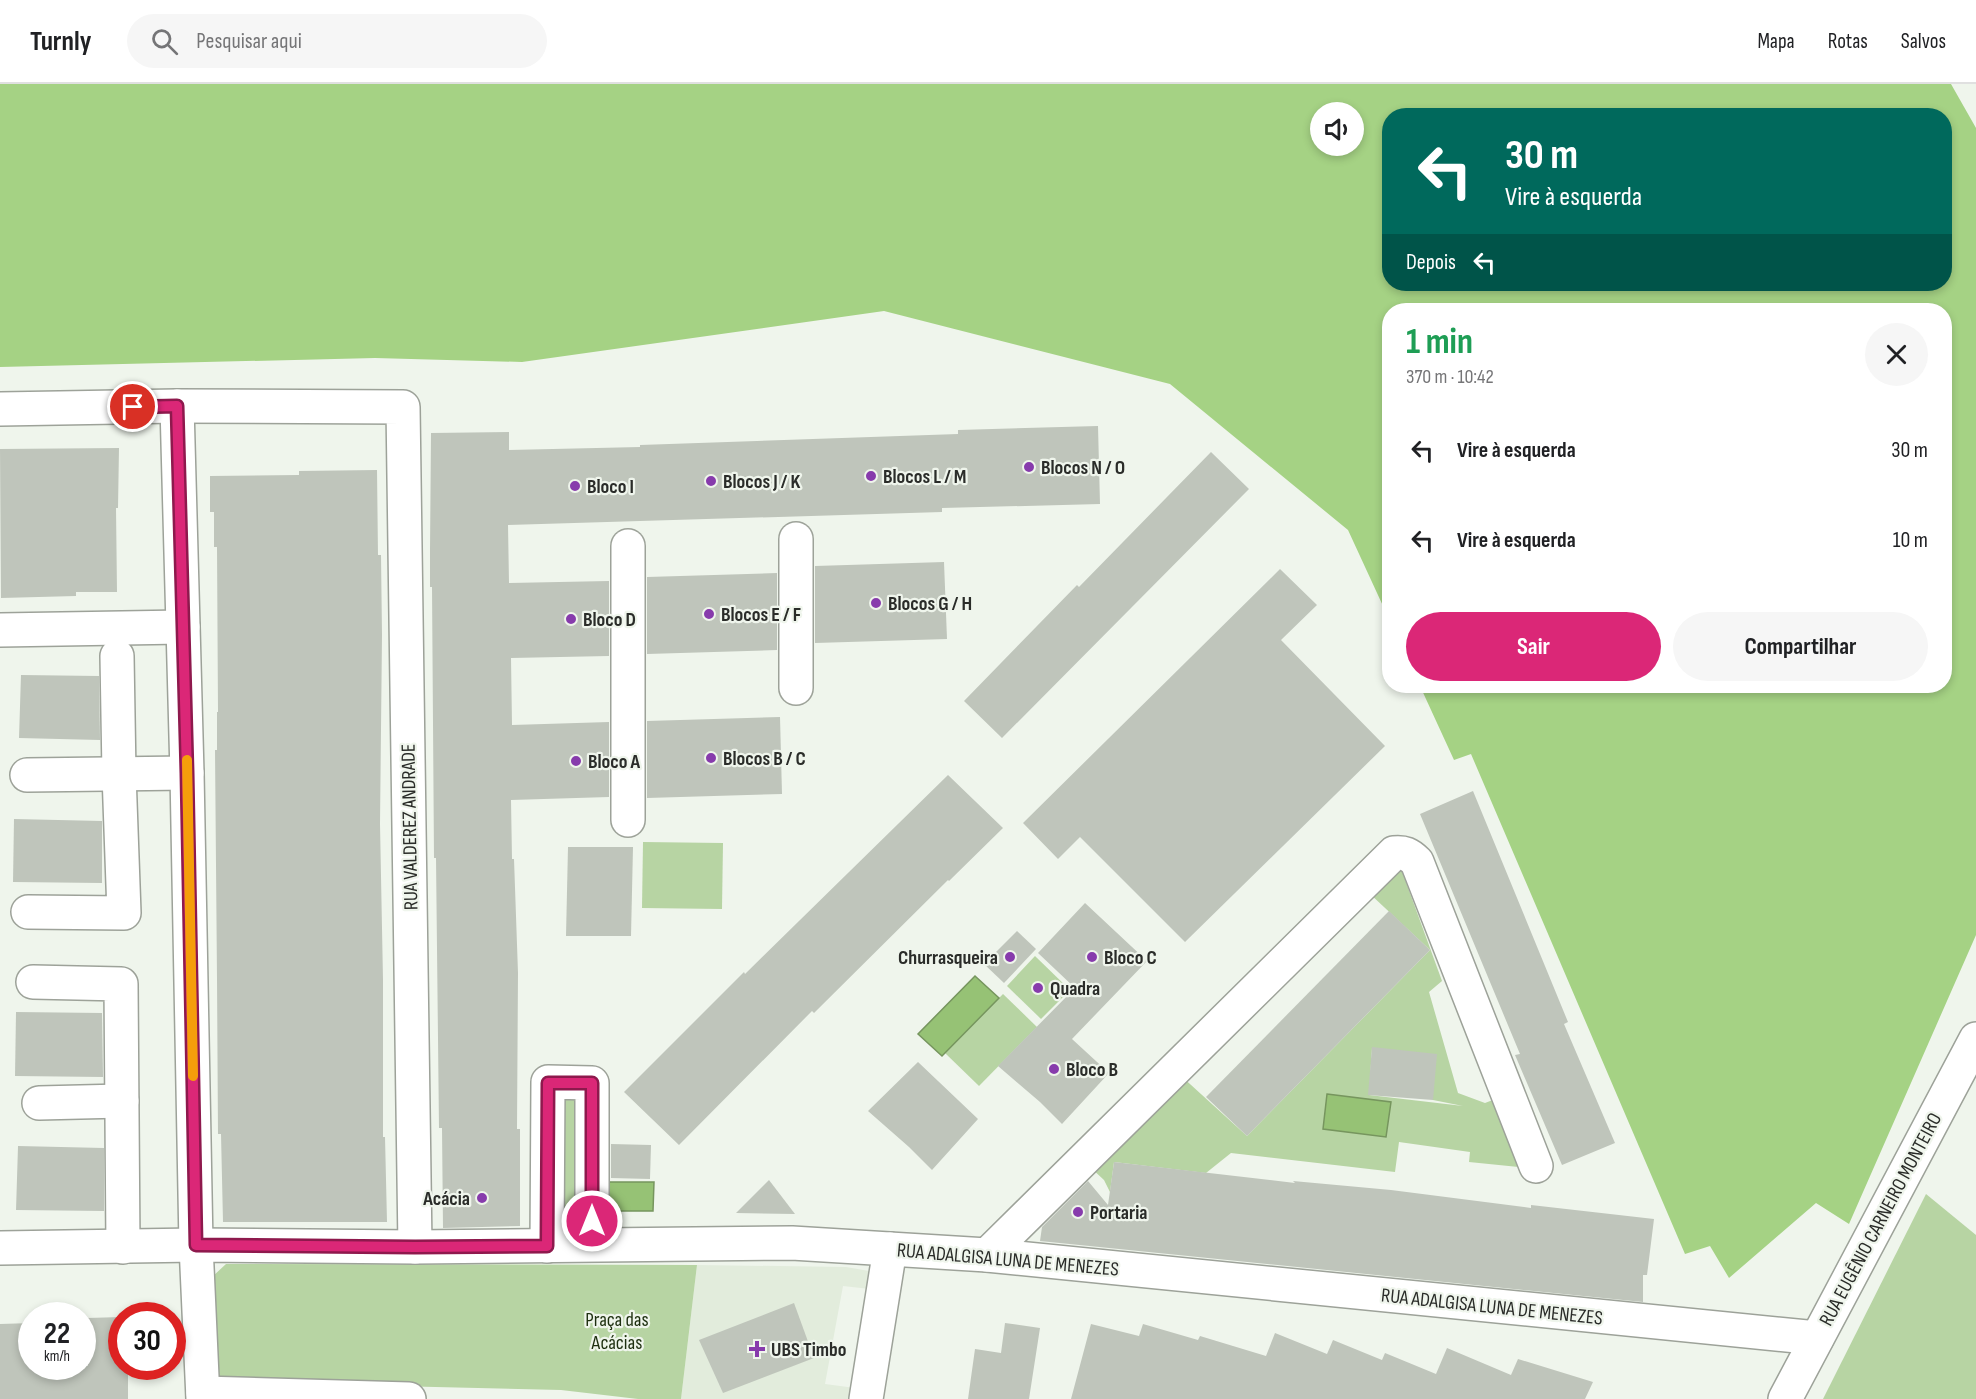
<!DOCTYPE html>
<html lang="pt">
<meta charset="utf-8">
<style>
body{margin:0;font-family:"Sofia Sans Condensed",sans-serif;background:#f6f6f6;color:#202124;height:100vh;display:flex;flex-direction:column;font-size:22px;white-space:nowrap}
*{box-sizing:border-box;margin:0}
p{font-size:20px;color:#757577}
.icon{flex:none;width:33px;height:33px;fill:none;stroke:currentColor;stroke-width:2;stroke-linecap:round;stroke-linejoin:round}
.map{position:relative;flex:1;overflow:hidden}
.side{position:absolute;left:1382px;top:219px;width:570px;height:390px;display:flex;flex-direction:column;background:#fff;border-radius:24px;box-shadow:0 3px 9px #0003}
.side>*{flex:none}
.guide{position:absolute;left:1382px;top:24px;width:570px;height:183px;border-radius:24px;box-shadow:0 3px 9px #0003;background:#00695c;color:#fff;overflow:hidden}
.controls{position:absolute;left:1310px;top:18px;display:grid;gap:12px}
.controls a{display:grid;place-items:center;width:54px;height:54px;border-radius:50%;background:#fff;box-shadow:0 3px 9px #0003;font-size:30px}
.speed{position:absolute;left:18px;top:1218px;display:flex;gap:12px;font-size:30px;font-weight:700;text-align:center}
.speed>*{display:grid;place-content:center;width:78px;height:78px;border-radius:50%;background:#fff;box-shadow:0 3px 9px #0003;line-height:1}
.speed small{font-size:15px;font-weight:400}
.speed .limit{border:9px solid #d22;background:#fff;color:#111}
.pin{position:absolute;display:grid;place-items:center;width:51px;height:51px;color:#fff;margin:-26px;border:3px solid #fff;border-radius:50%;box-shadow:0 2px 6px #0007}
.me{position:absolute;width:66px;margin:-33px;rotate:0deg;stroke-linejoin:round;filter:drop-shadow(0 0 4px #0008)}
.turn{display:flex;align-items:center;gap:21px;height:126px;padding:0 24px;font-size:27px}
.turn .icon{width:78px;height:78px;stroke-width:2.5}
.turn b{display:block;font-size:42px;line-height:51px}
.then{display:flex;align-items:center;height:57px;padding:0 24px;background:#0003;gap:12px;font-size:22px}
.round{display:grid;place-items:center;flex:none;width:63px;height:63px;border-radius:32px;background:#f6f6f6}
.headline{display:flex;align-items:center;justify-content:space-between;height:102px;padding:0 24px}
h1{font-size:36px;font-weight:700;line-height:45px;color:#1e9e55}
.action{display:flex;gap:12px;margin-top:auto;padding:12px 24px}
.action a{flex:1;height:69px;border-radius:36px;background:#db2777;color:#fff;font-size:24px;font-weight:700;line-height:69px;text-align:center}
.action a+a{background:#f6f6f6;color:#202124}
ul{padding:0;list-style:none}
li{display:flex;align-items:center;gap:18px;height:90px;padding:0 24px}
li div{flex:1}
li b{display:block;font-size:22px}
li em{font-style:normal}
header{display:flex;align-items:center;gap:36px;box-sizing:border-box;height:84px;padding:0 30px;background:#fff;border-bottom:2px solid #e0e0e0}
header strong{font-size:28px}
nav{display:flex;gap:33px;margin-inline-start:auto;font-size:21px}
.search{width:420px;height:54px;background:#f6f6f6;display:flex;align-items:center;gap:15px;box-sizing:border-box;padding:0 21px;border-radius:33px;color:#757577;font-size:22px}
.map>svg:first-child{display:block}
.built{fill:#e2ecdc}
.green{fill:#b7d4a3;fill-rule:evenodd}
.forest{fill:#a5d284;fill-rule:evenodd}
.water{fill:#96c275;stroke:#76955e;stroke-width:1.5}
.building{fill:#bfc5bb}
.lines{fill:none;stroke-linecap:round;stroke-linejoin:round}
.minor-casing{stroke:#9da299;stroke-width:36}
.minor{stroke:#fff;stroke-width:33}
.route-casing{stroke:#8e194d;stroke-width:15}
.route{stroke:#db2777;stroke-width:10}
.slow{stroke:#f59e0b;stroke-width:10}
.poi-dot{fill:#873bac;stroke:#eff5ec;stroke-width:2}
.labels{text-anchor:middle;stroke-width:4.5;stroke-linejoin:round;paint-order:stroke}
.poi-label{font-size:20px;font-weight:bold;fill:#2a2c29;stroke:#eff5ec;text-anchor:start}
.street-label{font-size:20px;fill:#2a2c29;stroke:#eff5ec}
.park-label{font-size:20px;fill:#1d2f0f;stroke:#eff5ec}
</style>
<header>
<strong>Turnly</strong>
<div class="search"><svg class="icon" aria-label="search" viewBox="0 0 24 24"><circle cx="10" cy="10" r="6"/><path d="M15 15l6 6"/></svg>Pesquisar aqui</div>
<nav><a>Mapa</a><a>Rotas</a><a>Salvos</a></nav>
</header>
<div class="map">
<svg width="1976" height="1315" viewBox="0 0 1976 1315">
<rect width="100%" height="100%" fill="#eff5ec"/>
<path class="built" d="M 697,1181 L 846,1183 L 869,1187 L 872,1191 L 870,1205 L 843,1202 L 825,1300 L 855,1304 L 853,1315 L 681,1315 Z"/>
<g class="green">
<path d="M 643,758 L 723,759 L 722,825 L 642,824 Z"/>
<path d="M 1399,779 L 1442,897 L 1429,908 L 1458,1009 L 1485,1019 L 1503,1012 L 1529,1084 L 1469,1078 L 1470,1068 L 1399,1058 L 1395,1088 L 1231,1069 L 1206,1089 L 1114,1078 L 1110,1108 L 1104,1096 L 1090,1083 L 1179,990 L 1247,1052 L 1430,866 L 1369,809 ZM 1372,964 L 1433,1016 L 1463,1022 L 1369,1011 Z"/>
<path d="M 1035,872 L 1070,906 L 1041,935 L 1007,902 Z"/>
<path d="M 1003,910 L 1037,943 L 979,1002 L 945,969 Z"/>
<path d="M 548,998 L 592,999 L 592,1160 L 547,1162 Z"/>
<path d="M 1926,1110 L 1976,1151 L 1976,1315 L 1823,1315 Z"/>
<path d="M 226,1180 L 697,1181 L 681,1315 L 638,1315 L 561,1306 L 224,1298 L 211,1286 L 212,1193 Z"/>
</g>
<path class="forest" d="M 0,0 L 1951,0 L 1976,44 L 1976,851 L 1849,1140 L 1816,1119 L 1729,1194 L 1710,1162 L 1685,1170 L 1471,670 L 1454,676 L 1420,602 L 1944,602 L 1944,226 L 1389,226 L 1389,535 L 1348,446 L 1170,300 L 884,227 L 522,278 L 375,274 L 0,283 ZM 1320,28 L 1353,28 L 1353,62 L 1320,62 ZM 1389,32 L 1944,32 L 1944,200 L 1389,200 Z"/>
<g class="water">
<path d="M 975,892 L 999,914 L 942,972 L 918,950 Z"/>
<path d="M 1327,1010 L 1391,1018 L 1386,1053 L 1323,1045 Z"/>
<path d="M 607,1098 L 654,1098 L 653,1127 L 607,1127 Z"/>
</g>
<g class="building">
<path d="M 1098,342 L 1100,420 L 942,424 L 942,428 L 508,441 L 509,499 L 609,497 L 609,572 L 511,574 L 512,641 L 609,638 L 609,713 L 511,716 L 512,775 L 514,775 L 518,889 L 517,1045 L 520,1045 L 520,1142 L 443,1144 L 442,1044 L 439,1044 L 436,774 L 434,774 L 432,503 L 430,503 L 430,467 L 431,349 L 509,348 L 509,366 L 640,363 L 640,361 L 958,350 L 958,346 Z"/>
<path d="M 119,364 L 118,424 L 116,424 L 117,508 L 76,508 L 76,512 L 1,514 L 0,365 Z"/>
<path d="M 1211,368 L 1249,405 L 1002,654 L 964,617 L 1077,501 L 1079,503 Z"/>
<path d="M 377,386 L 378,471 L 381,471 L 382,551 L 380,740 L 383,896 L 383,1053 L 385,1053 L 387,1138 L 223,1138 L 221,1050 L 218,1050 L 217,894 L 215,666 L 217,666 L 217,628 L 218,628 L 217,463 L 214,463 L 214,428 L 210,428 L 210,392 L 299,391 L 299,387 Z"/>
<path d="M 944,478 L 947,555 L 815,559 L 815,482 Z"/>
<path d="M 1280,485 L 1317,521 L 1281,556 L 1385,662 L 1185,858 L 1080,753 L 1058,775 L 1023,739 Z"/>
<path d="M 777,489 L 777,566 L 647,570 L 647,493 Z"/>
<path d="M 21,591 L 99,592 L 100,656 L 19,654 Z"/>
<path d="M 780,633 L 782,710 L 647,714 L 647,637 Z"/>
<path d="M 948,691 L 1003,744 L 949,797 L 948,796 L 814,929 L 812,927 L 679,1061 L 624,1008 L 744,888 L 745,890 Z"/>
<path d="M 1473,707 L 1568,938 L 1564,940 L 1615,1059 L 1562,1081 L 1515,971 L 1520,970 L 1420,730 Z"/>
<path d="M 14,735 L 102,737 L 102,799 L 13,798 Z"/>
<path d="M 568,763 L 633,763 L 631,852 L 566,852 Z"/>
<path d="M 1085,819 L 1147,877 L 1072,955 L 1109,989 L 1062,1040 L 1040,1018 L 998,982 L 1075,904 L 1038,869 Z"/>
<path d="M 1389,827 L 1430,866 L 1247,1052 L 1206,1013 Z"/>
<path d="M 1017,847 L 1036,865 L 1004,899 L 984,880 Z"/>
<path d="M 16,928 L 102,929 L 103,993 L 15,992 Z"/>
<path d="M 1372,963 L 1437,970 L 1433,1016 L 1368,1011 Z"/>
<path d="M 918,978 L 978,1035 L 932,1086 L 909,1063 L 868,1027 Z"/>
<path d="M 611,1060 L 651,1061 L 650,1095 L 611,1094 Z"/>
<path d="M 18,1062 L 104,1064 L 104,1127 L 16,1126 Z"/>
<path d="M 1114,1078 L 1295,1099 L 1293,1097 L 1391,1106 L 1531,1124 L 1531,1121 L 1654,1135 L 1647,1191 L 1643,1191 L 1643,1218 L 1040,1157 L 1042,1143 L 1088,1097 L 1108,1121 Z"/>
<path d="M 769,1096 L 795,1130 L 736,1129 Z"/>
<path d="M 794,1219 L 814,1274 L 723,1309 L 699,1256 Z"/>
<path d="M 122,1233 L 122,1282 L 128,1282 L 128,1315 L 0,1315 L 0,1240 L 32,1239 L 32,1282 L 88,1282 L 87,1234 Z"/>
<path d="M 1005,1239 L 1040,1244 L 1029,1315 L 968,1315 L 975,1265 L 1001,1269 Z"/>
<path d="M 1091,1240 L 1139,1252 L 1143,1240 L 1198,1256 L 1200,1252 L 1266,1272 L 1275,1249 L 1327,1270 L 1333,1256 L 1382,1276 L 1385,1269 L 1436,1290 L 1447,1264 L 1511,1291 L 1518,1275 L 1593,1298 L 1585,1315 L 1071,1315 Z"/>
</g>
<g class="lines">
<g class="minor-casing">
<g id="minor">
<path d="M 177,322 L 187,689 L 196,1161 L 203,1315"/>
<path d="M 0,325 L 177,322 L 403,323 L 415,1163"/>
<path d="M 796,455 L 796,604"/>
<path d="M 628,462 L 628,736"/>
<path d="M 0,546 L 183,543"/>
<path d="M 27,691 L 187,689"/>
<path d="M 28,828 L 124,829 L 119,690 L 117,572"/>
<path d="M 33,898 L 121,900 L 123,1163"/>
<path d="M 39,1019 L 122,1017"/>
<path d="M 547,1162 L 548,998 L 592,999 L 592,1160"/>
<path d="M 0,1164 L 196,1161 L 415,1163 L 792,1159 L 987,1171 L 1817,1254"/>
<path d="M 987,1171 L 1394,769 C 1404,768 1409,770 1417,778 L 1536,1082"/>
<path d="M 203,1309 L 409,1315"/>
<path d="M 866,1315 L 890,1165"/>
<path d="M 1785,1315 L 1976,955"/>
</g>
</g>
<use href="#minor" class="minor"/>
</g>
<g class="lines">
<g class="route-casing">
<path id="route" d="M 133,323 L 177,322 L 187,689 L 196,1161 L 415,1163 L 547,1162 L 548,999 L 592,999 L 592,1137"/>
</g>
<use href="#route" class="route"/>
<path class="slow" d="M 187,676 L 193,992"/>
</g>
<g class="poi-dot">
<circle cx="1029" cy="383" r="6"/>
<circle cx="871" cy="392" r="6"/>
<circle cx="711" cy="397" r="6"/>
<circle cx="575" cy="402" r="6"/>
<circle cx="876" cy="519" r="6"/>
<circle cx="709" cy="530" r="6"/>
<circle cx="571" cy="535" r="6"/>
<circle cx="711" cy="674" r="6"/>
<circle cx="576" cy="677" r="6"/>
<circle cx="1010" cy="873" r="6"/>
<circle cx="1092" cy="873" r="6"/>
<circle cx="1038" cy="904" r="6"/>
<circle cx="1054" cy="985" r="6"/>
<circle cx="482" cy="1114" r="6"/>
<circle cx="1078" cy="1128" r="6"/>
<path d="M754 1256h6v6h6v6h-6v6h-6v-6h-6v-6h6z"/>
</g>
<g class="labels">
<g class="poi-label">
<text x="1041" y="390">Blocos N / O</text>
<text x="883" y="399">Blocos L / M</text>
<text x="723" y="404">Blocos J / K</text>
<text x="587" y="409">Bloco I</text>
<text x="888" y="526">Blocos G / H</text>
<text x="721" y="537">Blocos E / F</text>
<text x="583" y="542">Bloco D</text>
<text x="723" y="681">Blocos B / C</text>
<text x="588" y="684">Bloco A</text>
<text x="998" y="880" text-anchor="end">Churrasqueira</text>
<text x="1104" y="880">Bloco C</text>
<text x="1050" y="911">Quadra</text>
<text x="1066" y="992">Bloco B</text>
<text x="470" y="1121" text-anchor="end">Acácia</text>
<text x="1090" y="1135">Portaria</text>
<text x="771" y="1272">UBS Timbo</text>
</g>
<g class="street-label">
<text transform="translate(409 743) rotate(-91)" y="7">RUA VALDEREZ ANDRADE</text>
<text transform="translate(1880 1135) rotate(-62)" y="7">RUA EUGÊNIO CARNEIRO MONTEIRO</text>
<text transform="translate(1008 1175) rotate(5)" y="7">RUA ADALGISA LUNA DE MENEZES</text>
<text transform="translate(1492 1222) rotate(6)" y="7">RUA ADALGISA LUNA DE MENEZES</text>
</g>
<g class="park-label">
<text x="617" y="1242">Praça das<tspan x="617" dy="23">Acácias</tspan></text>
</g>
</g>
</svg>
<div class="controls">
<a><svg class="icon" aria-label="sound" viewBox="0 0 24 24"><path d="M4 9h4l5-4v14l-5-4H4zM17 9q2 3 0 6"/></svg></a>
</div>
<div class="speed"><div>22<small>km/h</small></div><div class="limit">30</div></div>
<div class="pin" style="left:133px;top:323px;background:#d93025"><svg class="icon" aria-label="arrive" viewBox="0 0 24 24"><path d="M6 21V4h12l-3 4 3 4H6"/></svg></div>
<svg class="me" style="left:592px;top:1137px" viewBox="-20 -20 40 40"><circle r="17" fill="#db2777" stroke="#fff" stroke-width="3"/><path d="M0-11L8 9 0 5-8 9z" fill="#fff"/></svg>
<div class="guide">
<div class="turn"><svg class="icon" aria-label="left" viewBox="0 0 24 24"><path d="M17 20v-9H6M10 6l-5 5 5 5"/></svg><div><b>30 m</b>Vire à esquerda</div></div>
<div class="then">Depois<svg class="icon" aria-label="left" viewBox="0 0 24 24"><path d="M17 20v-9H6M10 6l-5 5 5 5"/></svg></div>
</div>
<section class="side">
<div class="headline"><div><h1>1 min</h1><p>370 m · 10:42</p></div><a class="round"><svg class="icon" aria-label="close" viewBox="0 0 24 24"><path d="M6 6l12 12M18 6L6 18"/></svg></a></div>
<ul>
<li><svg class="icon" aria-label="left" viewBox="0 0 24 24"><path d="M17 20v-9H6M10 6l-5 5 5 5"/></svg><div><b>Vire à esquerda</b></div><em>30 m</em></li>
<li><svg class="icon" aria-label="left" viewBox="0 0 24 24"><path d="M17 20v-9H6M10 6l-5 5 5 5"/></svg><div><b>Vire à esquerda</b></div><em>10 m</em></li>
</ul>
<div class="action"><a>Sair</a><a>Compartilhar</a></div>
</section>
</div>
